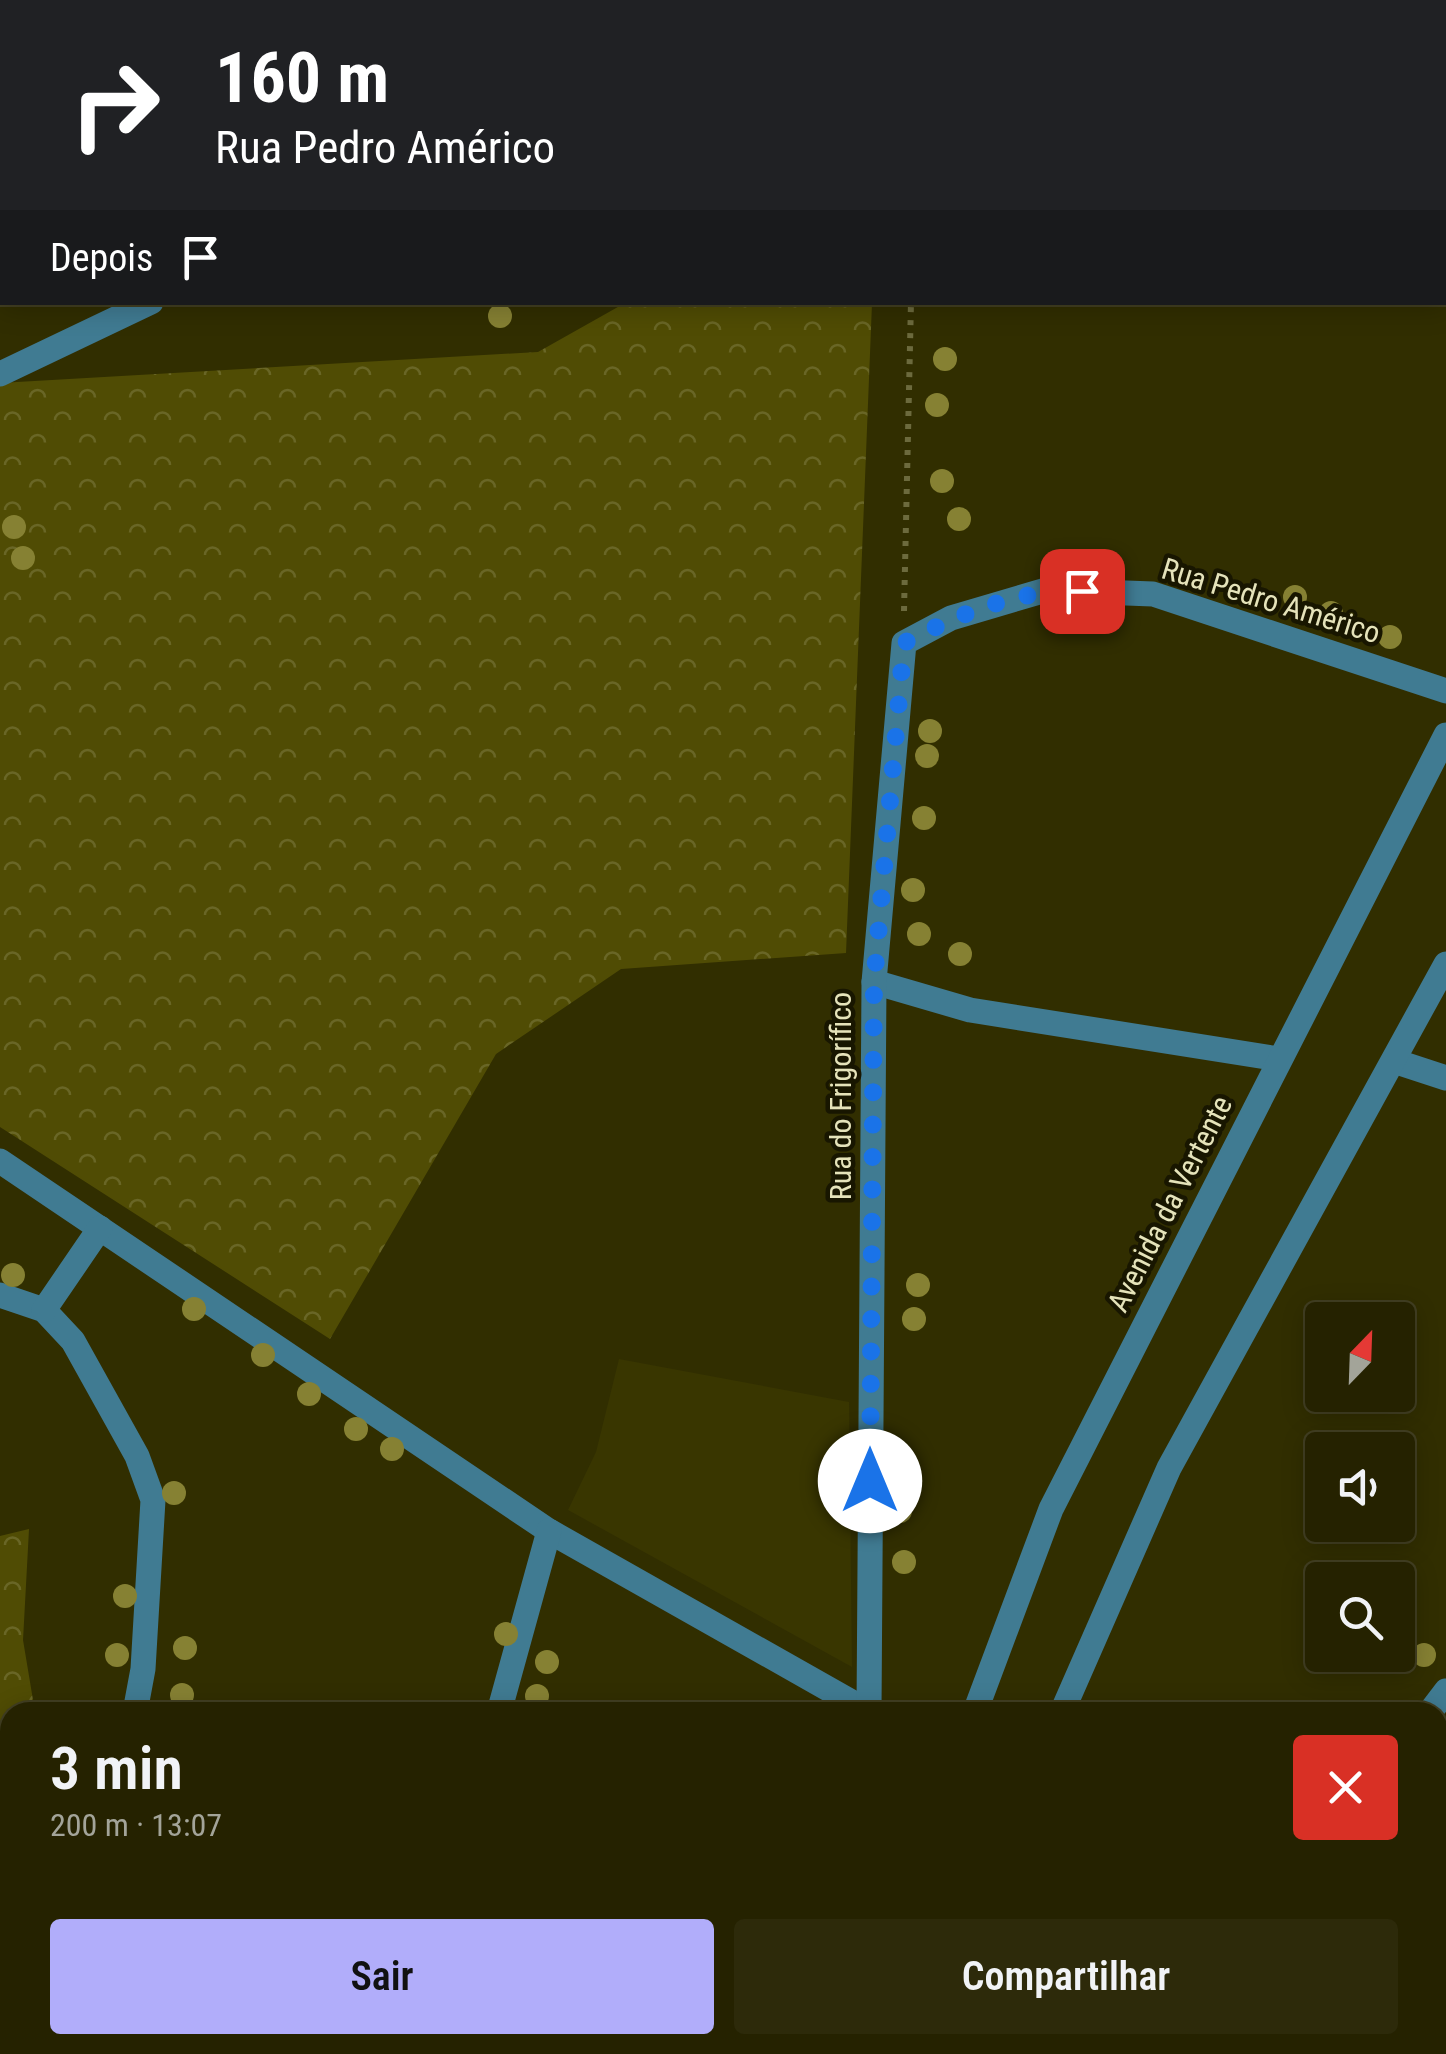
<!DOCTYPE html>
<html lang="pt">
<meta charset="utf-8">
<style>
body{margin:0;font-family:"Roboto Condensed",sans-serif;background:#2d2a0a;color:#f1f3f6;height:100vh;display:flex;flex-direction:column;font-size:38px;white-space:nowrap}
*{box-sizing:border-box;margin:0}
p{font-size:32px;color:#a3a499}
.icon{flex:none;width:55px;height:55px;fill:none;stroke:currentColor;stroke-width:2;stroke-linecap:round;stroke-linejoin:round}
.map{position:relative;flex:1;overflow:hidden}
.sheet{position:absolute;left:0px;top:1702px;width:1448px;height:352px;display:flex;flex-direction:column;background:#252200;border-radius:30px 30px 0 0;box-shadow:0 5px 25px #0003,0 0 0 2px #423f22}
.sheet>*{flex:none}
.guide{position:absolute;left:0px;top:0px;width:1448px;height:305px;box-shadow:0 5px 25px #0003,0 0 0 2px #423f22;background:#202124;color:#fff;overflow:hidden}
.needle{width:65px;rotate:23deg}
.controls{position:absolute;left:1305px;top:1302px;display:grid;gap:20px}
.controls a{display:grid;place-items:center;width:110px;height:110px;border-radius:10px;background:#252200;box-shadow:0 5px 25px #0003,0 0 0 2px #423f22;font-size:50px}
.pin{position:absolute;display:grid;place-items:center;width:85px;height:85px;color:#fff;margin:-42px;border-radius:20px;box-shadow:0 5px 15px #0006}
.me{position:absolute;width:110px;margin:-55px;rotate:0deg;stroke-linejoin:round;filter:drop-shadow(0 0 8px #0008)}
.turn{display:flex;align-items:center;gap:35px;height:210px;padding:0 50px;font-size:45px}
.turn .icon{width:130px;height:130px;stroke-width:2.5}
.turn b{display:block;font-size:70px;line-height:85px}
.then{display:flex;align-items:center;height:95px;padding:0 50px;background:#0003;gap:20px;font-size:38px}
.round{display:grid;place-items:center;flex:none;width:105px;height:105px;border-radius:10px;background:#2d2a0a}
.summary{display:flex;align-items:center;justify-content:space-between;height:170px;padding:0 50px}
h1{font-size:60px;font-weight:600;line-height:75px}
.primary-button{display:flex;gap:20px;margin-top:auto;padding:20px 50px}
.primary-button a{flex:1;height:115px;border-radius:10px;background:#b1adfa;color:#111;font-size:40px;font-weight:600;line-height:115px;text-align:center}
.primary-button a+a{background:#2d2a0a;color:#f1f3f6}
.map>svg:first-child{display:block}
.built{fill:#393600}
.forest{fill:url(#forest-crowns)}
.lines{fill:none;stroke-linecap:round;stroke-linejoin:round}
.path{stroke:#6c6a3d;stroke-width:6;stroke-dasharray:5 8;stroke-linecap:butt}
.minor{stroke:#407b92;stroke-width:25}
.tree{fill:#868133}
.route{stroke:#1a73e8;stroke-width:18;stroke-dasharray:0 32.4}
.labels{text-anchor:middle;stroke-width:9;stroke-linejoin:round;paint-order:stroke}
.street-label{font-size:30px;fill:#e5e3ba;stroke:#181600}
</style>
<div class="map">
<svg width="1446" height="2054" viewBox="0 0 1446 2054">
<defs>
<pattern id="forest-crowns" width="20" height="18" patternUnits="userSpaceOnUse" patternTransform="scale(2.5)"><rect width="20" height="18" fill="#504c04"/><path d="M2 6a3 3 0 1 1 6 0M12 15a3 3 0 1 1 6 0" fill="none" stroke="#696626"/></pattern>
</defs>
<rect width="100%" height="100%" fill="#312e00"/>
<path class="built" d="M 619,1359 L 849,1402 L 852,1667 L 568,1510 L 596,1452 Z"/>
<g class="forest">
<path d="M 625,303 L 872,303 L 846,953 L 621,969 L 496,1054 L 330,1339 L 0,1127 L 0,383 L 538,352 Z"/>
<path d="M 29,1529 L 23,1640 L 35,1712 L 10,1712 L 10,1788 L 0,1805 L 0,1536 Z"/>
<path d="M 0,1816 L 10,1832 L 10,2045 L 114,2045 L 117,2054 L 0,2054 Z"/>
</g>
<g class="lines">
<g class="path">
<path d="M 904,611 L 911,302"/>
<path d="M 121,2045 L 124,2054"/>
</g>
<g class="minor">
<path d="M 260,2 L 260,0"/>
<path d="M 932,2 L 932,0"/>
<path d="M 1160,2 L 1186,0"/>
<path d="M 1445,290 L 1446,291"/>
<path d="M 0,374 L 151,302"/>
<path d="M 874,982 L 970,1010 L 1279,1059"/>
<path d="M 1394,1061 L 1446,1078"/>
<path d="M 0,1161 L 549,1531 L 869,1712"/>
<path d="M 0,1295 L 44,1310 L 73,1341 L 137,1456 L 153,1500 L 143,1669 L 135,1712"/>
<path d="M 44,1310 L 100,1228"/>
<path d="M 499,1712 L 549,1531"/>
<path d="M 869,1712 L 874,982 L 904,643 L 951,618 L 1046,590 L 1153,594 L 1446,691"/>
<path d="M 975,1712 L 1051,1509 L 1446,735"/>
<path d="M 1062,1712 L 1169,1468 L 1446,964"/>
<path d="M 1430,1712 L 1446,1691"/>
<path d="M 851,2052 L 865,2054"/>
<path d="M 420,2054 L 422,2045"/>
<path d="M 912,2054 L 916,2045"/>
<path d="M 1235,2054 L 1239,2045"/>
</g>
</g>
<g class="tree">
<circle cx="500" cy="316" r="12"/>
<circle cx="945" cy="359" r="12"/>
<circle cx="937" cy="405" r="12"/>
<circle cx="942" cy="481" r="12"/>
<circle cx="959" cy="519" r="12"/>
<circle cx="14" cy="527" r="12"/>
<circle cx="23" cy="558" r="12"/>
<circle cx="1295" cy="597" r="12"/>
<circle cx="1331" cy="613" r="12"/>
<circle cx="1390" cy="637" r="12"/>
<circle cx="930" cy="731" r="12"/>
<circle cx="927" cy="756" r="12"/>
<circle cx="924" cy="818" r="12"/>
<circle cx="913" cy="890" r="12"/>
<circle cx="919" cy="934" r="12"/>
<circle cx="960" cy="954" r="12"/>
<circle cx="13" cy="1275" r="12"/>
<circle cx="918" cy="1285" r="12"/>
<circle cx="194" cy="1309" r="12"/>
<circle cx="914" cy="1319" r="12"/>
<circle cx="263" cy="1355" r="12"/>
<circle cx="309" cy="1394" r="12"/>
<circle cx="356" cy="1429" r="12"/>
<circle cx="392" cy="1449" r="12"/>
<circle cx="900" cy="1482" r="12"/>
<circle cx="174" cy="1493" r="12"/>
<circle cx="900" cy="1511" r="12"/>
<circle cx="904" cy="1562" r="12"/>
<circle cx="125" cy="1596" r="12"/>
<circle cx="506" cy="1634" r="12"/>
<circle cx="185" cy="1648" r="12"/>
<circle cx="117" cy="1655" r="12"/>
<circle cx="1424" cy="1655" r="12"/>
<circle cx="547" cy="1662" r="12"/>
<circle cx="182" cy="1695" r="12"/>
<circle cx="537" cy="1696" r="12"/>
</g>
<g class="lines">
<path class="route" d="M 870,1481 L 874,982 L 904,643 C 959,614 1019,589 1082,591"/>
</g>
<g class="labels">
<g class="street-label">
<text transform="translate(1271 601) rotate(17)" y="10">Rua Pedro Américo</text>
<text transform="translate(841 1096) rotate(-90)" y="10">Rua do Frigorífico</text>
<text transform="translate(1170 1204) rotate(-63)" y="10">Avenida da Vertente</text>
</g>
</g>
</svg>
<div class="controls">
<a><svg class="needle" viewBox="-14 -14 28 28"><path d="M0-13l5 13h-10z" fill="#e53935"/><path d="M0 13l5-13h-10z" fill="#a3a499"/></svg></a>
<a><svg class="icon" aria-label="sound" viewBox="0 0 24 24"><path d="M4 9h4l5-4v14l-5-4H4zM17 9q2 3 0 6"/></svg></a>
<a><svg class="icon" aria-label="search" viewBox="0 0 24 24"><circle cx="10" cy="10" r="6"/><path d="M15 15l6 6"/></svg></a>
</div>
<div class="pin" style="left:1082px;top:591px;background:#d93025"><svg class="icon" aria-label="arrive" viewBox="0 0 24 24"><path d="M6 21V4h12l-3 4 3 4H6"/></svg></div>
<svg class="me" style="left:870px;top:1481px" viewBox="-20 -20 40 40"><circle r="19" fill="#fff"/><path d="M0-13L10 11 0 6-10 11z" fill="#1a73e8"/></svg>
<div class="guide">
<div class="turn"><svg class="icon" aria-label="right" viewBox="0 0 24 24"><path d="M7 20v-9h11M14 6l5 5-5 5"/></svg><div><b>160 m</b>Rua Pedro Américo</div></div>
<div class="then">Depois<svg class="icon" aria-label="arrive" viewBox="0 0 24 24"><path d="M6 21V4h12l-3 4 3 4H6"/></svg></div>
</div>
<section class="sheet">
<div class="summary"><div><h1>3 min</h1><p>200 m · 13:07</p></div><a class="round" style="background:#d93025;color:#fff"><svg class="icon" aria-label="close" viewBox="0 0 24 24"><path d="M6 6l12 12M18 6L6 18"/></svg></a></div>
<div class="primary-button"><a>Sair</a><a>Compartilhar</a></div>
</section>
</div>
